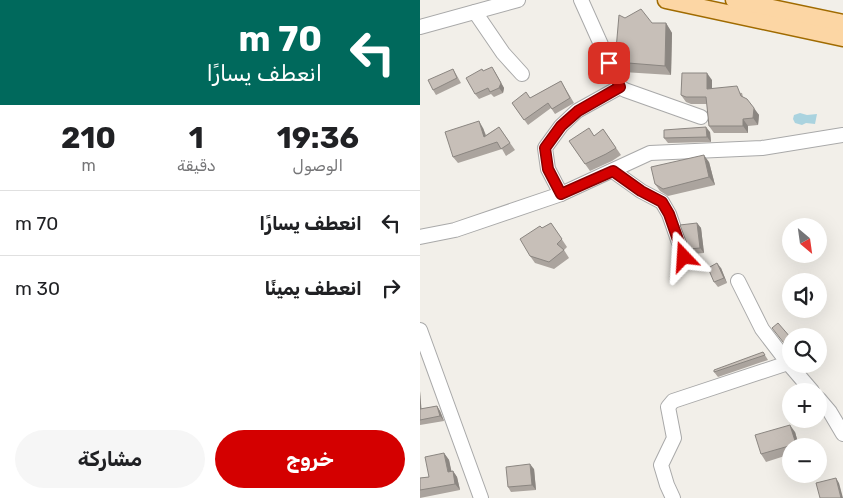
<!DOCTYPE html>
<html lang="ar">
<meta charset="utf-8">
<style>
body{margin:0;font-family:Rubik,"Noto Sans Arabic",sans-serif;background:#f6f6f6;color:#202124;direction:rtl;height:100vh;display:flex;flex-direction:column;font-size:19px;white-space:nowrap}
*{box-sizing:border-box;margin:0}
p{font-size:16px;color:#757577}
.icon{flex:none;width:28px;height:28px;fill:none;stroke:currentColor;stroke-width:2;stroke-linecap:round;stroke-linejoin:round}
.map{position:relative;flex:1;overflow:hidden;direction:ltr}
.sheet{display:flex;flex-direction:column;background:#fff;width:420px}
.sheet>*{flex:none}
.guide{background:#00695c;color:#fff;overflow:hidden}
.needle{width:32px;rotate:151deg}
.buttons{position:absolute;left:362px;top:218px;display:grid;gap:10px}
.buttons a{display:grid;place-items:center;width:45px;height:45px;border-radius:50%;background:#fff;box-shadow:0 5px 20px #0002;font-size:25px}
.pin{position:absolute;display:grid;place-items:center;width:42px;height:42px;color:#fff;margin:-21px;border-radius:10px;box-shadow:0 2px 8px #0006}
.me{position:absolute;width:55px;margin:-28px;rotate:340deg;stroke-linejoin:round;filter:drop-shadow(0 0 4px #0008)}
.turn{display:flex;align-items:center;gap:18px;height:105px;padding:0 15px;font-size:22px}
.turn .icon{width:65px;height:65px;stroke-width:2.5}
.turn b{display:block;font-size:35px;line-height:42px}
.eta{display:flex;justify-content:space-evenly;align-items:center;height:85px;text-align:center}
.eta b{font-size:30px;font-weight:700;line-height:35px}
.cta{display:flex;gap:10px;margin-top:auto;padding:10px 15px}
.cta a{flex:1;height:58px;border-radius:30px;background:#d40000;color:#fff;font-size:20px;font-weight:700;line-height:58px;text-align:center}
.cta a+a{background:#f6f6f6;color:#202124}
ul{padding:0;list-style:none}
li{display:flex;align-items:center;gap:15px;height:65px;padding:0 15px;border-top:1px solid #e0e0e0}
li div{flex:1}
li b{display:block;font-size:19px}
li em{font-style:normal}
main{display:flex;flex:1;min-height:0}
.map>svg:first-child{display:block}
.water{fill:#aad3df}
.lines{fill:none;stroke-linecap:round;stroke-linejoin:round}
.minor-casing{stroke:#a9a9a9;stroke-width:16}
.major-casing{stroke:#a06b00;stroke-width:19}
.minor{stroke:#fff;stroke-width:14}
.major{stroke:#fcd6a4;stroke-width:16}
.wall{fill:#aba49e}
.shaded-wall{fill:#8b8681}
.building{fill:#c7bfb8;stroke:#8b8681}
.route-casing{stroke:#8a0000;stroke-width:12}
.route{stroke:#d40000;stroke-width:9}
</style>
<main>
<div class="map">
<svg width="423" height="498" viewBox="0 0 423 498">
<rect width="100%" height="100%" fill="#f2efe9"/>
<path class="water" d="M 380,113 L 387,115 L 397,114 L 395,124 L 386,123 L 382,125 L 375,123 L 373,119 L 374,115 Z"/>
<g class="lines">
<g class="minor-casing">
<g id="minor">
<path d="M 161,0 L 200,87 L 205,90 L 281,117"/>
<path d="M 55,12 L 83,53 L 102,74"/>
<path d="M 0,27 L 98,0"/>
<path d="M 193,171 L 221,191 L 242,202 L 249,214 L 264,257"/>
<path d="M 141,194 L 128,169 L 125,148 L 141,126 L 157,111 L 200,87"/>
<path d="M 0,237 L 35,230 L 141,194 L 230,153 L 342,148 L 423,135"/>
<path d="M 318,281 L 342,329 L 368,363 L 392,391"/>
<path d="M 0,330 L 61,498"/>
<path d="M 399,399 L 410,412 L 423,434"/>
<path d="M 253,498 L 247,485 L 241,465 L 254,438 L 248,407 L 253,401 L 368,363"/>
</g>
</g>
<g class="major-casing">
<g id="major">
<path d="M 246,0 L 423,38"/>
<path d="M 314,0 L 423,23"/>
</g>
</g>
<use href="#minor" class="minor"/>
<use href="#major" class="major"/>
</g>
<g class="wall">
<path d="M 205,18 L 232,23 L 246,23 L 252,33 L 251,75 L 203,72 L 196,62 Z"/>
<path d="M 33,69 L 36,74 L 41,83 L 16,95 L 13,90 Z"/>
<path d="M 64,71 L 75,72 L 84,88 L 83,93 L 74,97 L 71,94 L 59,99 L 55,94 Z"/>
<path d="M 292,80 L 292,89 L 322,93 L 323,97 L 339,115 L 338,125 L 328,126 L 328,133 L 294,133 L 289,126 L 287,104 L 271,104 L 266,102 L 261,95 Z"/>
<path d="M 141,81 L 154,103 L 135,114 L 131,108 L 108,125 L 92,103 L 110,98 Z"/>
<path d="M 79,127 L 95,150 L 86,156 L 82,149 L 38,163 L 33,157 L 63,128 L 66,135 Z"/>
<path d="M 183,129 L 201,155 L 192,161 L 170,171 L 149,141 L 174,136 Z"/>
<path d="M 290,132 L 291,142 L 248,143 L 244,138 Z"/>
<path d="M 289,162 L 295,185 L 248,196 L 240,191 L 235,184 Z"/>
<path d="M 131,223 L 147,247 L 144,250 L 149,258 L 134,269 L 115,263 L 110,256 L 122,228 Z"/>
<path d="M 277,223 L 281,228 L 284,253 L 272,254 L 269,249 Z"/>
<path d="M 301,268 L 307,283 L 298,287 L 294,282 Z"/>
<path d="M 343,352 L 348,360 L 298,377 L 294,372 Z"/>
<path d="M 0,391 L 1,409 L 17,406 L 20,411 L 24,421 L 0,425 Z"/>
<path d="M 375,432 L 379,446 L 371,446 L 371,454 L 346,462 L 341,454 Z"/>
<path d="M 24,453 L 29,460 L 31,471 L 33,471 L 37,477 L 40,490 L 0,498 L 0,478 L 9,477 Z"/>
<path d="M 114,469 L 116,490 L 91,492 L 88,487 Z"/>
</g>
<g class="shaded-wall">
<path d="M 246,23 L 252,33 L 251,75 L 245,66 Z"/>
<path d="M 72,67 L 84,88 L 83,93 L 79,88 Z"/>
<path d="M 287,73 L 292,80 L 292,97 L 287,89 Z"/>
<path d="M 334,108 L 339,115 L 338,125 L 333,118 Z"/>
<path d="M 323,119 L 328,126 L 328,133 L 323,126 Z"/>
<path d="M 59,121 L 63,128 L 68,143 L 64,137 Z"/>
<path d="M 286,127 L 290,132 L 291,142 L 287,137 Z"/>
<path d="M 284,155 L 289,162 L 295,185 L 289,177 Z"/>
<path d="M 277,223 L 281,228 L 284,253 L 280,248 Z"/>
<path d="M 297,263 L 301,268 L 307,283 L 304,278 Z"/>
<path d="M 0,391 L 2,415 L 0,412 Z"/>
<path d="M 17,406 L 20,411 L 24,421 L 20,416 Z"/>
<path d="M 370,425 L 375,432 L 379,446 L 377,446 L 376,444 Z"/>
<path d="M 24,453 L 29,460 L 33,478 L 28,472 Z"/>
<path d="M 110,464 L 114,469 L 116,490 L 112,485 Z"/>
<path d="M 33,471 L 37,477 L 40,490 L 35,484 Z"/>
<path d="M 416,478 L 419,483 L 423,498 L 421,498 Z"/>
</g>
<g class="building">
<path d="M 221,9 L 232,23 L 246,23 L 245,66 L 196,62 L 195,61 L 199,15 L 205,18 Z"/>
<path d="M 72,67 L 81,83 L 79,88 L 70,92 L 68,88 L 55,94 L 46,78 L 62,69 L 63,71 Z"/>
<path d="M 33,69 L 37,78 L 13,90 L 8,80 Z"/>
<path d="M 262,73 L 287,73 L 287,89 L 317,86 L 321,96 L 327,99 L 334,108 L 333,118 L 323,119 L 323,126 L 289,126 L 286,97 L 266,97 L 261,95 Z"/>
<path d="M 141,81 L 150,98 L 132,109 L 128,103 L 104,120 L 92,103 L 106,92 L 110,98 Z"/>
<path d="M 59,121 L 64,137 L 79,127 L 90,143 L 81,149 L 77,142 L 33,157 L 25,132 Z"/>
<path d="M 286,127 L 287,137 L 244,138 L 244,130 Z"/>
<path d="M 169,128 L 174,136 L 183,129 L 196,148 L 186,154 L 165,164 L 149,141 Z"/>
<path d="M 284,155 L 289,177 L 243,189 L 235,184 L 231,167 Z"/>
<path d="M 131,223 L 142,239 L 137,244 L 144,250 L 129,262 L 110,256 L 100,239 L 120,226 L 122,228 Z"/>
<path d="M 277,223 L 280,248 L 269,249 L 260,225 Z"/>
<path d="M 297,263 L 304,278 L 294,282 L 288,268 Z"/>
<path d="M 358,323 L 371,338 L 371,352 L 352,328 Z"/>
<path d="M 343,352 L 345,355 L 294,372 L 294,370 Z"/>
<path d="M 17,406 L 20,416 L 0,420 L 0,409 Z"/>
<path d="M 370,425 L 376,444 L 341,454 L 335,435 Z"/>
<path d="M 24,453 L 28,472 L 33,471 L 35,484 L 0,490 L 0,478 L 9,477 L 5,457 Z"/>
<path d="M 110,464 L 112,485 L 88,487 L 86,467 Z"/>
<path d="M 416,478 L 421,498 L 400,498 L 396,483 Z"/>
</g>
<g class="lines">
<g class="route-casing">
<path id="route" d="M 189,63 L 200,87 L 158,111 L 141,126 L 125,148 L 128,169 L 141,194 L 193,171 L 221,191 L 242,202 L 249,214 L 264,257"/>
</g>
<use href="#route" class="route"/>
</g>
</svg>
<div class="buttons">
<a><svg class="needle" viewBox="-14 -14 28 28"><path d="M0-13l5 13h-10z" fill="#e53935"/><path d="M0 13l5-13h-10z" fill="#757577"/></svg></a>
<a><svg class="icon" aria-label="sound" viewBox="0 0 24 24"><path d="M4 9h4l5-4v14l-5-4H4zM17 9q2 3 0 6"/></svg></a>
<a><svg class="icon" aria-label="search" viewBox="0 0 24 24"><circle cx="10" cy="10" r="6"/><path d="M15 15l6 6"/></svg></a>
<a>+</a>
<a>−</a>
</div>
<div class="pin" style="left:189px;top:63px;background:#d93025"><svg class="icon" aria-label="arrive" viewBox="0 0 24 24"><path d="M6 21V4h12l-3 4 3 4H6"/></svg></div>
<svg class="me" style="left:264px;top:257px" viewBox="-20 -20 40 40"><path d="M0-17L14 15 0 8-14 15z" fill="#d40000" stroke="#fff" stroke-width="4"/></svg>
</div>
<section class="sheet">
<div class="guide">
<div class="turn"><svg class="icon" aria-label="left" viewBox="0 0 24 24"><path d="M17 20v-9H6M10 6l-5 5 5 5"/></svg><div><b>70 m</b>انعطف يسارًا</div></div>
</div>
<div class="eta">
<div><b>19:36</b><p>الوصول</p></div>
<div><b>1</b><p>دقيقة</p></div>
<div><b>210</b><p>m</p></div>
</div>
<ul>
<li><svg class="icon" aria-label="left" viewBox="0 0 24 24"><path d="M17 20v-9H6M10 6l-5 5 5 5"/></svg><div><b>انعطف يسارًا</b></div><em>70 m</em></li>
<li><svg class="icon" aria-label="right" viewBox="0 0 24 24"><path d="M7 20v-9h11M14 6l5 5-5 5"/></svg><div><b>انعطف يمينًا</b></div><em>30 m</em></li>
</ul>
<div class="cta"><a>خروج</a><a>مشاركة</a></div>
</section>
</main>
